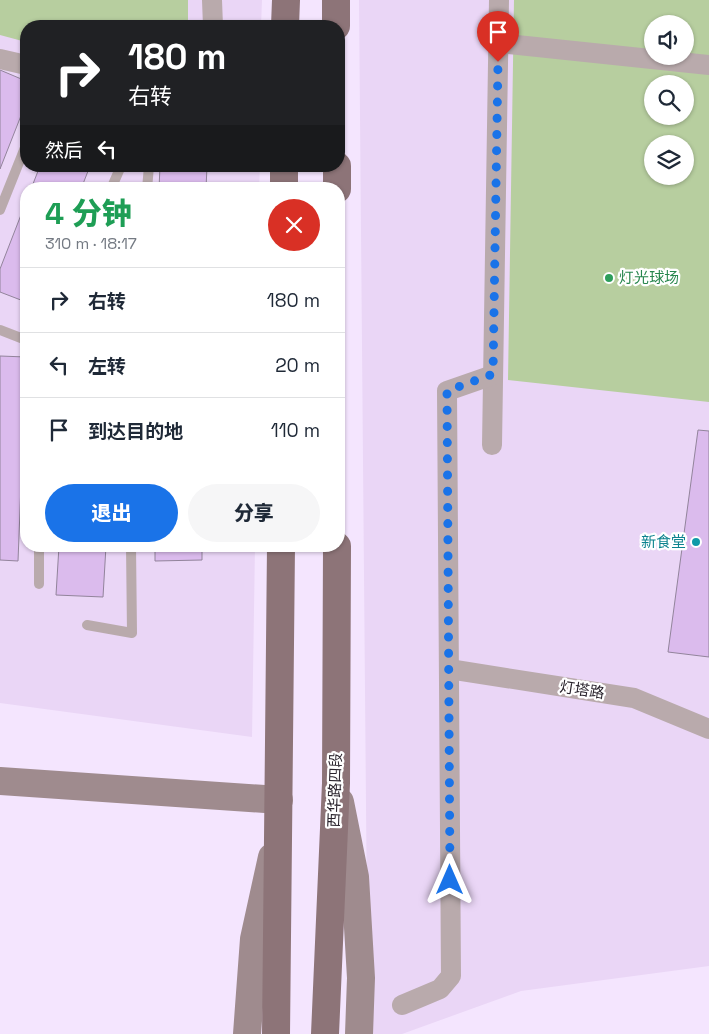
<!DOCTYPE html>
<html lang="zh">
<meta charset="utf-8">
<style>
body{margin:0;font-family:"Space Grotesk","Noto Sans SC",sans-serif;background:#f6f6f7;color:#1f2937;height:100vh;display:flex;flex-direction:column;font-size:19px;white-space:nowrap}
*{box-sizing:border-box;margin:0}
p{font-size:16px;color:#747a83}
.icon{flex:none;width:28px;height:28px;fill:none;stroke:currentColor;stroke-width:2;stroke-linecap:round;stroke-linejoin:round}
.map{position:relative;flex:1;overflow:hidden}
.sheet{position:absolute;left:20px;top:182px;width:325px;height:370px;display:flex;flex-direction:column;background:#fff;border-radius:20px;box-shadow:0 1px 4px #0004}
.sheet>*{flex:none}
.hud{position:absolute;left:20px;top:20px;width:325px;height:152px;border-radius:20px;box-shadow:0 1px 4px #0004;background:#202124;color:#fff;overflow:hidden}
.controls{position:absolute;left:644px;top:15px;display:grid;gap:10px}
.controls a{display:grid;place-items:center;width:50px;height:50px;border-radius:50%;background:#fff;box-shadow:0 1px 4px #0004;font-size:25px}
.pin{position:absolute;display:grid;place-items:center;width:42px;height:42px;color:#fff;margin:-51px -21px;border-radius:50% 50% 50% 0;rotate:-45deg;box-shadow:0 0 5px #0007}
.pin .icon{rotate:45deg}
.me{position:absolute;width:55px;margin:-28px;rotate:0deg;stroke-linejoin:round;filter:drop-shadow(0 0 4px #0008)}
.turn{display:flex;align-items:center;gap:18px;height:105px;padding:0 25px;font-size:22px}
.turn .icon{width:65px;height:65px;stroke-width:2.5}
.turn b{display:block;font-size:35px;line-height:42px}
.then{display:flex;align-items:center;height:48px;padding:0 25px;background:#0003;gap:10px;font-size:19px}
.round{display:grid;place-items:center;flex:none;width:52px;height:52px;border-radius:26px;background:#f6f6f7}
.overview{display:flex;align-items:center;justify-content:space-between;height:85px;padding:0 25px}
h1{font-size:30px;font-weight:800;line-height:38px;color:#1e9e55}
.action{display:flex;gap:10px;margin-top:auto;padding:10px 25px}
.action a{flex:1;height:58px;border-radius:30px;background:#1a73e8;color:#fff;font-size:20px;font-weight:800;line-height:58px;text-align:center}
.action a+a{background:#f6f6f7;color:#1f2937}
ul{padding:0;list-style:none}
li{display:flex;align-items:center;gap:15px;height:65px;padding:0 25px;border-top:1px solid #e0e1e3}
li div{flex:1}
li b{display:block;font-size:19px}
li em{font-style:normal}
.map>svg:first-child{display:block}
.built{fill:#ead6f6;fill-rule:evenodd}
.green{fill:#b7ce9f;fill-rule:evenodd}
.building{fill:#dbbbed;stroke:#92849b}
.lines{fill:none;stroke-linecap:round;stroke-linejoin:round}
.lane{stroke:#b9aaac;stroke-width:10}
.street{stroke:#b9aaac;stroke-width:20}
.secondary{stroke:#9f8b8e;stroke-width:28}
.primary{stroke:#8d7478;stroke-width:28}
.route{stroke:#1a73e8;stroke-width:9;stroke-dasharray:0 16.2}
.leisure-dot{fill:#2e9e5b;stroke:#fff;stroke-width:2}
.culture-dot{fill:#0f9aa8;stroke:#fff;stroke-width:2}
.labels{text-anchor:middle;stroke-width:4.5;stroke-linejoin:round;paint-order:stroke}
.leisure-label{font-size:15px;fill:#27864d;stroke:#fff;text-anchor:start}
.culture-label{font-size:15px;fill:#0d838f;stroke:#fff;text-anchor:end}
.street-label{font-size:15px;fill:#29232c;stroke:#fff}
</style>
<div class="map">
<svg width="709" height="1034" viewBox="0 0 709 1034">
<rect width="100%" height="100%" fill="#f4e5fe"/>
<g class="built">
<path d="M 0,0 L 262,0 L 261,26 L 26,26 L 26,166 L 260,166 L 259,189 L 26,189 L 26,546 L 255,546 L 252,737 L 0,703 Z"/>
<path d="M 359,0 L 709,0 L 709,966 L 521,991 L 402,1034 L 368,1034 ZM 652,24 L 685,24 L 685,56 L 652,56 ZM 652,84 L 685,84 L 685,116 L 652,116 ZM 652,144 L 685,144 L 685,176 L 652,176 Z"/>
</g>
<g class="green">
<path d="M 0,0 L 188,0 L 188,26 L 26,26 L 26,42 L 0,35 Z"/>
<path d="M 514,0 L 709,0 L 709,402 L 508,380 ZM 652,24 L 685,24 L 685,56 L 652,56 ZM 652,84 L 685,84 L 685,116 L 652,116 ZM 652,144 L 685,144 L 685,176 L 652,176 Z"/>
</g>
<g class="building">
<path d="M 0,70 L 26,81 L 26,103 L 0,169 Z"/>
<path d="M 40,166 L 90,166 L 81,189 L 31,189 Z"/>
<path d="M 160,166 L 207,166 L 206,189 L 159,189 Z"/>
<path d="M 26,202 L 26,302 L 0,292 L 0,269 Z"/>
<path d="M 0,356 L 26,357 L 18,561 L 0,560 Z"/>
<path d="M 698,430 L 709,431 L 709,657 L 668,652 Z"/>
<path d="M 59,546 L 106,546 L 103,597 L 56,595 Z"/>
<path d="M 155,546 L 202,546 L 202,560 L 155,561 Z"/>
</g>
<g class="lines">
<g class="lane">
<path d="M 111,189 L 121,166"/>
<path d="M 147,189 L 149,166"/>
<path d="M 0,210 L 26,145"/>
<path d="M 0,330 L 26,340"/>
<path d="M 39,584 L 39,546"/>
<path d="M 87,625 L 132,633 L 131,546"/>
</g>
<g class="street">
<path d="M 212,0 L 213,26"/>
<path d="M 498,43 L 709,65"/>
<path d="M 0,59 L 26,65"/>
<path d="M 492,445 L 499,0"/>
<path d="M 449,669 L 634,698 L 709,729"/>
<path d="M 402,1005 L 440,989 L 451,976 L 447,391 L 493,375"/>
</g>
<g class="secondary">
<path d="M 0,781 L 279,800"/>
<path d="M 340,802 L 355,877 L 361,978 L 359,1034"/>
<path d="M 247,1034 L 254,939 L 272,857"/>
</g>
<g class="primary">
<path d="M 336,0 L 336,26"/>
<path d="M 285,26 L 286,0"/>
<path d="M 337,166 L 337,189"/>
<path d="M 284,189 L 284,166"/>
<path d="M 276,1034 L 281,546"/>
<path d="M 325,1034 L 336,783 L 337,546"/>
</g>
</g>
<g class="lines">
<path class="route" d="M 450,880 L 447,391 L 493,374 L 498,62"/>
</g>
<circle class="leisure-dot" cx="609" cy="278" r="5"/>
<circle class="culture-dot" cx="696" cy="542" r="5"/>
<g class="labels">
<g class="leisure-label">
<text x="619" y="283">灯光球场</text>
</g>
<g class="culture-label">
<text x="686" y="547">新食堂</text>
</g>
<g class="street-label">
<text transform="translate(582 690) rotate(9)" y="5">灯塔路</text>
<text transform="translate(335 790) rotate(-88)" y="5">西华路四段</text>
</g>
</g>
</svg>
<div class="controls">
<a><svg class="icon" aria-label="sound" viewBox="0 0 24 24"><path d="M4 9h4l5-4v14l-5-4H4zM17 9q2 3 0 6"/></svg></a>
<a><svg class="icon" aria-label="search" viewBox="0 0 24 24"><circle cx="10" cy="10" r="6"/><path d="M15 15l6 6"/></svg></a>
<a><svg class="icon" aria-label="layers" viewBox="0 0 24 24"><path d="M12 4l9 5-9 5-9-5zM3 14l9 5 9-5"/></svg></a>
</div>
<div class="pin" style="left:498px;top:62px;background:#d93025"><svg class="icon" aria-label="arrive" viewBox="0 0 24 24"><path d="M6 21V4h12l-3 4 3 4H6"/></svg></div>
<svg class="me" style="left:450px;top:880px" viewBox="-20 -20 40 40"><path d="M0-17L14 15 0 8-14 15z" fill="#1a73e8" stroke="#fff" stroke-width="4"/></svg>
<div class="hud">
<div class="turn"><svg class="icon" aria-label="right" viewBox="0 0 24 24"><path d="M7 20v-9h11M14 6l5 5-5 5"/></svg><div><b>180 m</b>右转</div></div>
<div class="then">然后<svg class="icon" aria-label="left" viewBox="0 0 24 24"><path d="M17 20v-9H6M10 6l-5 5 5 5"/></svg></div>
</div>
<section class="sheet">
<div class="overview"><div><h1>4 分钟</h1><p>310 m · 18:17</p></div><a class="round" style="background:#d93025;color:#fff"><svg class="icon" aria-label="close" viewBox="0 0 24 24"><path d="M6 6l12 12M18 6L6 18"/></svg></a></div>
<ul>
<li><svg class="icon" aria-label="right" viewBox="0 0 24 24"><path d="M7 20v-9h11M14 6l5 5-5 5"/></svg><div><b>右转</b></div><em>180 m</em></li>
<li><svg class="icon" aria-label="left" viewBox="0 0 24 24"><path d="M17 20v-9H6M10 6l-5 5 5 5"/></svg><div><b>左转</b></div><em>20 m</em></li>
<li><svg class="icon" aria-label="arrive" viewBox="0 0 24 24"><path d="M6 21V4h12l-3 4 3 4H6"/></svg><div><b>到达目的地</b></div><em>110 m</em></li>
</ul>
<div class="action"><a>退出</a><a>分享</a></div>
</section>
</div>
